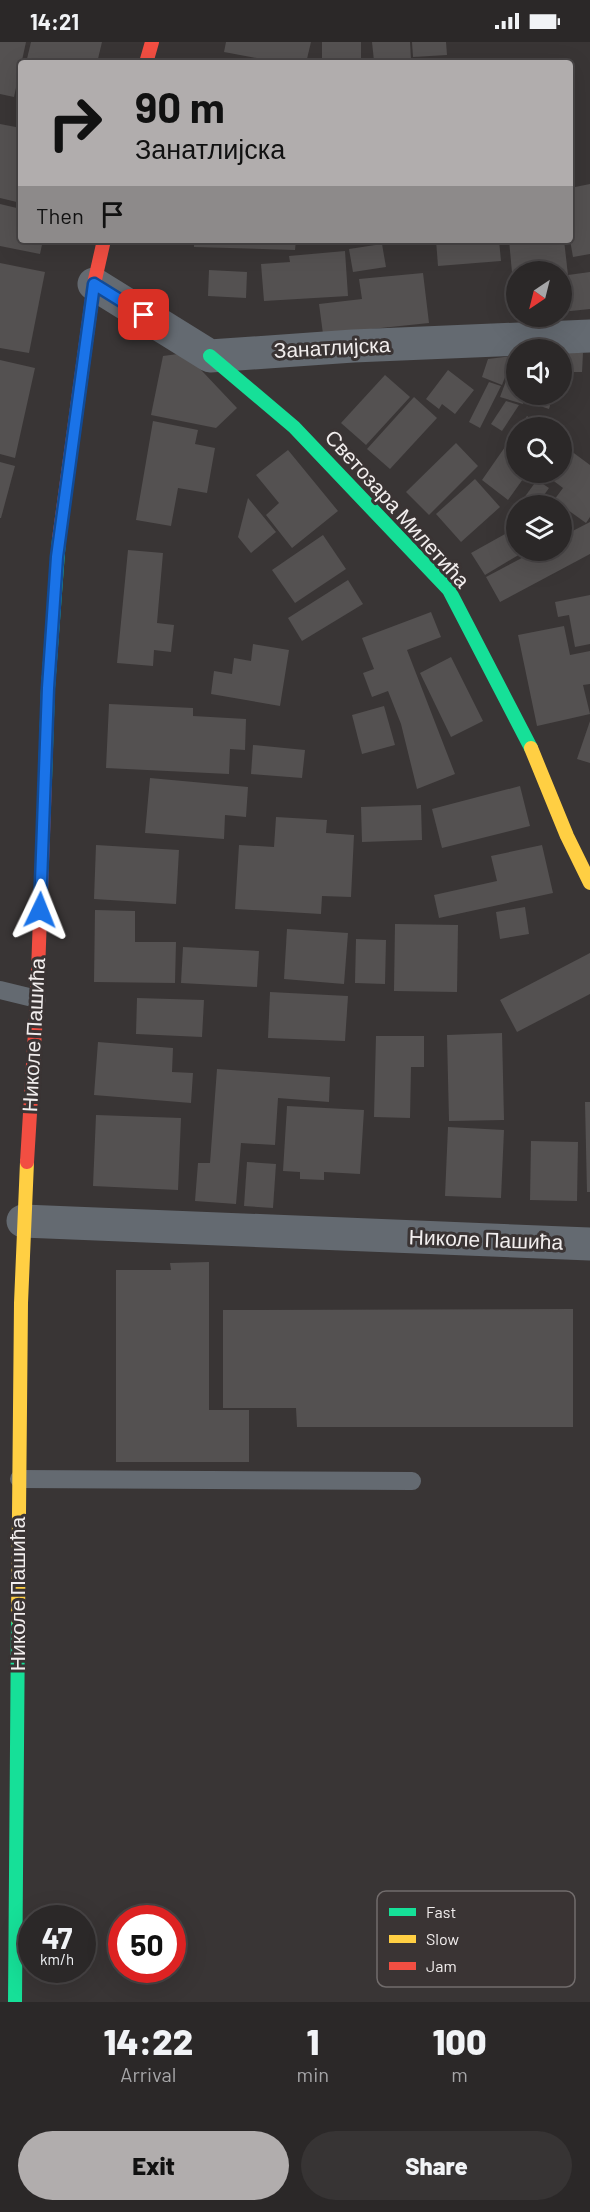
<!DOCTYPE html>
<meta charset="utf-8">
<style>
body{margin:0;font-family:Barlow,sans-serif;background:#373434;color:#f1f3f6;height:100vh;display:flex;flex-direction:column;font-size:22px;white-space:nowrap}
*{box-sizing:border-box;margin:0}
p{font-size:20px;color:#a6a6a8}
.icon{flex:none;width:33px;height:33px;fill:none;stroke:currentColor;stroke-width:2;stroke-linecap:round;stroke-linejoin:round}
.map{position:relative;height:1960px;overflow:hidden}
.details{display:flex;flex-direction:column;background:#2b2828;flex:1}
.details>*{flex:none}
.banner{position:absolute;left:18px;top:18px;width:555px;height:183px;border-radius:6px;box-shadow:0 6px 24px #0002,0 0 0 2px #474445;background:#b1adad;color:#111;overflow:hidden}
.needle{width:39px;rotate:215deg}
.tools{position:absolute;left:506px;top:219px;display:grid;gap:12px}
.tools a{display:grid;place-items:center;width:66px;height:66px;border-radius:50%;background:#2b2828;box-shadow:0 6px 24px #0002,0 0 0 2px #474445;font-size:30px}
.speed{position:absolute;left:18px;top:1863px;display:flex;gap:12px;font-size:30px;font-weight:700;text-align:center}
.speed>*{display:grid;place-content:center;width:78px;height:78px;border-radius:50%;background:#2b2828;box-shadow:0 6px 24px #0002,0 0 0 2px #474445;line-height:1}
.speed small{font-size:15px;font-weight:400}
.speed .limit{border:9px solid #d22;background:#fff;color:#111}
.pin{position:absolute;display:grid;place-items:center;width:51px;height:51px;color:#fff;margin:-26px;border-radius:12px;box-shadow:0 3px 9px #0006}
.me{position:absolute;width:66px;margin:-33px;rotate:2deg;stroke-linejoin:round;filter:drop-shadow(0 0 4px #0008)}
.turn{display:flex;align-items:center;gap:21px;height:126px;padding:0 18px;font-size:27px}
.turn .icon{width:78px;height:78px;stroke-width:2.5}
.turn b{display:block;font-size:42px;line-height:51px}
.then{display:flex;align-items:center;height:57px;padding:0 18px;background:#0003;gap:12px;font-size:22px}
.eta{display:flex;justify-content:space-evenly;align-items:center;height:102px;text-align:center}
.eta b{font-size:36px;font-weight:800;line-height:42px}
.cta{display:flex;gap:12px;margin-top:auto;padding:12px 18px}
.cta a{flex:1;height:69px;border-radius:36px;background:#b1adad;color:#111;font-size:24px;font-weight:800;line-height:69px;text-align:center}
.cta a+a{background:#373434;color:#f1f3f6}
.status{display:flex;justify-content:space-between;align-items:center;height:42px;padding:0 30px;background:#2b2828;direction:ltr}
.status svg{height:16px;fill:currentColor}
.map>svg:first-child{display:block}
.building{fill:#545151}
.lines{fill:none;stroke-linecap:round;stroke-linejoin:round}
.lane{stroke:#646a71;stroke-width:18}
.street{stroke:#646a71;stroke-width:33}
.fast{stroke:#16e098;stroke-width:14}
.slow{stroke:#ffcf43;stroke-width:14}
.jam{stroke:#f24e42;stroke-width:14}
.route-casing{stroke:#114b97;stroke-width:15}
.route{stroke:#1a73e8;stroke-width:10}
.labels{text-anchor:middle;stroke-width:6;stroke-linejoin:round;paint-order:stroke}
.street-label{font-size:21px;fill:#f2eeee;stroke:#3a3434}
.key{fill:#3a3434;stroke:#716c6c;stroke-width:1.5}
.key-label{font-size:16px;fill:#f2eeee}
</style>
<div class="status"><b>14:21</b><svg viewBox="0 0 49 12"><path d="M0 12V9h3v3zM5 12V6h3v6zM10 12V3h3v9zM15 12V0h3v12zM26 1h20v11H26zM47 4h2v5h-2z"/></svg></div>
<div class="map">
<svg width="590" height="1960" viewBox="0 0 590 1960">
<rect width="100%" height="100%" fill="#393535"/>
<g class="building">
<path d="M 0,0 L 26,0 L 14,55 L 0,52 Z"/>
<path d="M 31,0 L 102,0 L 97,21 L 26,21 Z"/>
<path d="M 226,0 L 311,0 L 306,21 L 283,21 L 224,10 Z"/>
<rect x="322" y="0" width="39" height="17"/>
<path d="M 372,0 L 410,0 L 411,17 L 374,19 Z"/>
<path d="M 412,0 L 446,0 L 447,13 L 413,15 Z"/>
<path d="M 480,16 L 480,21 L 450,21 L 450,20 Z"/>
<path d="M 0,82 L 21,86 L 21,161 L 0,156 Z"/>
<path d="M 590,142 L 590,212 L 573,215 L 570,198 L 570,146 Z"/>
<path d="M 0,162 L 21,167 L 21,198 L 43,198 L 40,212 L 0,204 Z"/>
<path d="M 194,198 L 296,198 L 295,208 L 194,205 Z"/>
<path d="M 436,198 L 499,198 L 501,219 L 438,224 Z"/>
<path d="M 509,198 L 564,198 L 568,233 L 590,230 L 590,267 L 561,270 L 561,230 L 516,230 L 514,252 Z"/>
<path d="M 382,202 L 386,225 L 353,230 L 349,207 Z"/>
<path d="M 345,209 L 348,254 L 264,259 L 261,222 L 290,220 L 289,214 Z"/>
<path d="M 0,221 L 45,230 L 29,311 L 0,306 Z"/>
<path d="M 209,228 L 247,230 L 246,256 L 208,254 Z"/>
<path d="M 423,231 L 429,281 L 323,292 L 319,262 L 362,257 L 359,237 Z"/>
<path d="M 185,311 L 237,366 L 216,386 L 151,373 L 163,314 Z"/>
<path d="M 561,311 L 583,311 L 582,330 L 561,330 Z"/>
<path d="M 516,312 L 516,352 L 526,352 L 523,362 L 500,355 Z"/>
<path d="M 513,314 L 502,343 L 482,335 L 488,317 Z"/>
<path d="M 0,318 L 35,326 L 15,416 L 0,412 Z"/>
<path d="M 448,328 L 474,348 L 455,372 L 442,362 L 439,367 L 426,357 Z"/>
<path d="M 385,333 L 410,355 L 366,403 L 341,381 Z"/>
<path d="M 489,340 L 501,344 L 480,386 L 469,380 Z"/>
<path d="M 533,352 L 553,352 L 549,367 L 531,361 Z"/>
<path d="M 414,355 L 437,376 L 390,427 L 367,407 Z"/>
<path d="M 506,359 L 519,363 L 502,389 L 491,382 Z"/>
<path d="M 527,374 L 543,386 L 519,386 Z"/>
<path d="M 153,379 L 198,388 L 195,402 L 215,406 L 207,451 L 178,446 L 171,484 L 136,478 Z"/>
<path d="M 516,389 L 516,430 L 528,430 L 508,458 L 482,438 Z"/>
<path d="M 456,401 L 478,424 L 429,473 L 406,450 Z"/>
<path d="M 563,403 L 590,423 L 590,475 L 586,481 L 554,458 L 563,446 L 542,430 L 561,430 Z"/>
<path d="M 288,408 L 338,469 L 292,506 L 266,473 L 279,461 L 256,433 Z"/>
<path d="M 0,420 L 15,424 L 1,476 L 0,476 Z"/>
<path d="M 475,437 L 500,465 L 461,500 L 436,472 Z"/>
<path d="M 537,438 L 549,446 L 536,464 L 527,464 L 521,460 Z"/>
<path d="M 248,456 L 276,490 L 251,511 L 238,495 Z"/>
<path d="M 590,480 L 590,512 L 500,560 L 486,535 L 537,508 L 561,508 L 561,495 Z"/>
<path d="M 516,486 L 516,508 L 527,508 L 485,533 L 471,511 Z"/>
<path d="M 323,493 L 346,527 L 295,561 L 272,528 Z"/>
<path d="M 128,508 L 163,511 L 157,581 L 174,583 L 171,610 L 154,608 L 153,624 L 117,621 Z"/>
<path d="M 348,538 L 363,562 L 302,599 L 288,576 Z"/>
<path d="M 590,553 L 590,602 L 575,605 L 569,573 L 558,575 L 555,560 Z"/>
<path d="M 431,570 L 441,595 L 407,608 L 455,732 L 417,747 L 401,682 L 388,649 L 372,655 L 363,631 L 374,627 L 362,596 Z"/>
<path d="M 564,584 L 570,613 L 590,609 L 590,642 L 583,643 L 590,672 L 537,684 L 518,593 Z"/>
<path d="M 253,602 L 289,608 L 280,664 L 211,652 L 214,629 L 232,632 L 234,616 L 251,619 Z"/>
<path d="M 451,615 L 483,679 L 451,695 L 420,631 Z"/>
<path d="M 109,662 L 193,666 L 193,674 L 246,677 L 245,708 L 230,707 L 229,732 L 106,726 Z"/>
<path d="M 384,664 L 395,703 L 362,712 L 352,673 Z"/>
<path d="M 590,679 L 590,721 L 577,717 Z"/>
<path d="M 253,703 L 305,708 L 302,736 L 251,732 Z"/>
<path d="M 150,736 L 248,745 L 246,775 L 225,773 L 224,797 L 145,791 Z"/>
<path d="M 520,744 L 530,784 L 442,806 L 432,767 Z"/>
<path d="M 421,763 L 422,798 L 362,800 L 361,765 Z"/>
<path d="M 276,775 L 327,778 L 326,791 L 354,793 L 351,855 L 322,854 L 321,872 L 235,867 L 239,803 L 274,805 Z"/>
<path d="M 96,803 L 179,808 L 176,862 L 94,857 Z"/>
<path d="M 542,803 L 553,851 L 439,876 L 434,853 L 497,839 L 491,814 Z"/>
<path d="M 525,865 L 529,892 L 500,897 L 496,870 Z"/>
<path d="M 95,868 L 135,869 L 135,900 L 176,900 L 175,941 L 94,940 Z"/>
<path d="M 395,882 L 458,883 L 457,950 L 394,949 Z"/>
<path d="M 287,887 L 348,891 L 344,942 L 284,937 Z"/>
<path d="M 356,897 L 386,898 L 385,942 L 355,941 Z"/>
<path d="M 183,905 L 259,909 L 257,945 L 181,941 Z"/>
<path d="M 590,911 L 590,952 L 517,990 L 500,958 Z"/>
<path d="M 270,950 L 348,954 L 345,999 L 268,996 Z"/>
<path d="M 137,956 L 204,958 L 202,995 L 136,992 Z"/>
<path d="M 502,991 L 504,1078 L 449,1079 L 447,993 Z"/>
<path d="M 376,994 L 424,994 L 424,1025 L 411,1025 L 410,1076 L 374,1075 Z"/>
<path d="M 98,1000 L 173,1006 L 172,1030 L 193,1031 L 191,1061 L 94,1053 Z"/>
<path d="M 217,1027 L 330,1035 L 329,1060 L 278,1056 L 275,1103 L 241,1101 L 236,1162 L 195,1159 L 198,1121 L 210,1121 Z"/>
<path d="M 585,1060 L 590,1060 L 590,1150 L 587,1150 Z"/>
<path d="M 287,1064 L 364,1068 L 360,1132 L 324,1130 L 324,1138 L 300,1137 L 300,1130 L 283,1129 Z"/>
<path d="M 96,1073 L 181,1076 L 178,1148 L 93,1144 Z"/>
<path d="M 448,1085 L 504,1088 L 501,1156 L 445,1154 Z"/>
<path d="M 531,1099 L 578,1100 L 577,1159 L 530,1158 Z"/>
<path d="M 247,1120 L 276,1122 L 273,1166 L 244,1164 Z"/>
<path d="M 209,1220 L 209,1368 L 249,1368 L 249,1420 L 116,1420 L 116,1228 L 171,1228 L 170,1221 Z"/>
<path d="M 573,1267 L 573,1385 L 297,1385 L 296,1366 L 223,1366 L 223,1268 Z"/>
</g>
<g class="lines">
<g class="lane">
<path d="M 0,948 L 37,957"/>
<path d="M 19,1437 L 412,1439"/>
</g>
<g class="street">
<path d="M 94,242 L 210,314 L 353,304 L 590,294"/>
<path d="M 23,1179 L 590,1202"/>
</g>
<g class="fast">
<path d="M 210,314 L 294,385 L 449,548 L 531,706"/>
<path d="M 45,738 L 48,646 L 59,497"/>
<path d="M 15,1960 L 18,1577"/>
</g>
<g class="slow">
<path d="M 531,706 L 567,794 L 590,841"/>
<path d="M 18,1577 L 21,1261 L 27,1120"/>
</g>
<g class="jam">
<path d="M 146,21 L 152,0"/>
<path d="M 59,497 L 94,242 L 104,198"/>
<path d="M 27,1120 L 37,957 L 45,738"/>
</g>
</g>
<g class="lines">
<g class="route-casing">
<path id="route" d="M 40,868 L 48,646 L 57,515 L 94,242 L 144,273"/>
</g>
<use href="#route" class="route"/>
</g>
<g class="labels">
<g class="street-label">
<text transform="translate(332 306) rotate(-3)" y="7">Занатлијска</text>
<text transform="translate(397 467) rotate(48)" y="7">Светозара Милетића</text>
<text transform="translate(34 993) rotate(-87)" y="7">Николе Пашића</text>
<text transform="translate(486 1198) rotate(2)" y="7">Николе Пашића</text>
<text transform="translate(18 1552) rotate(-90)" y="7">Николе Пашића</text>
</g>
</g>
<rect x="377" y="1849" width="198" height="96" rx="9" class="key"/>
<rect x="389" y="1866" width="27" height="8" fill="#16e098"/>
<rect x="389" y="1893" width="27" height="8" fill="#ffcf43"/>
<rect x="389" y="1920" width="27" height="8" fill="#f24e42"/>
<g class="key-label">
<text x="426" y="1876">Fast</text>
<text x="426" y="1903">Slow</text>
<text x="426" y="1930">Jam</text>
</g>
</svg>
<div class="tools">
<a><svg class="needle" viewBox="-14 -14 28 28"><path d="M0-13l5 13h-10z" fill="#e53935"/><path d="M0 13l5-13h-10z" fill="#a6a6a8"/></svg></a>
<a><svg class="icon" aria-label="sound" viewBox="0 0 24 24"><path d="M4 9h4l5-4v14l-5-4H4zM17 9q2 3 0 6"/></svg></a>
<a><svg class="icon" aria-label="search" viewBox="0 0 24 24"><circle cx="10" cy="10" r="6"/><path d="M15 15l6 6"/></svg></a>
<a><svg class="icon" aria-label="layers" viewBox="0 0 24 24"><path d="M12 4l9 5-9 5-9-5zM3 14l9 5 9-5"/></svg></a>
</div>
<div class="speed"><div>47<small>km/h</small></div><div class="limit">50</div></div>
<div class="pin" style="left:144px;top:273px;background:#d93025"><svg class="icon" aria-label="arrive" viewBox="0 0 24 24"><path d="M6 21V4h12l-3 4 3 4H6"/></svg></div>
<svg class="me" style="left:40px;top:868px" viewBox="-20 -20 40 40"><path d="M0-17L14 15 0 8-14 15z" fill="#1a73e8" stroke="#fff" stroke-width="4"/></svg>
<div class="banner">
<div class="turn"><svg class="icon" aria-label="right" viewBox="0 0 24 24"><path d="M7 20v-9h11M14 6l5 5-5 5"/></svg><div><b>90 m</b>Занатлијска</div></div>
<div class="then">Then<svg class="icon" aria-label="arrive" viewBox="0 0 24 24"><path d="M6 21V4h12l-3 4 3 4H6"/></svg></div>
</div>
</div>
<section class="details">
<div class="eta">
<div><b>14:22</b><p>Arrival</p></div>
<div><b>1</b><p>min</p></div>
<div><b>100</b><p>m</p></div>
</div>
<div class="cta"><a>Exit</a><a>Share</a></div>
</section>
